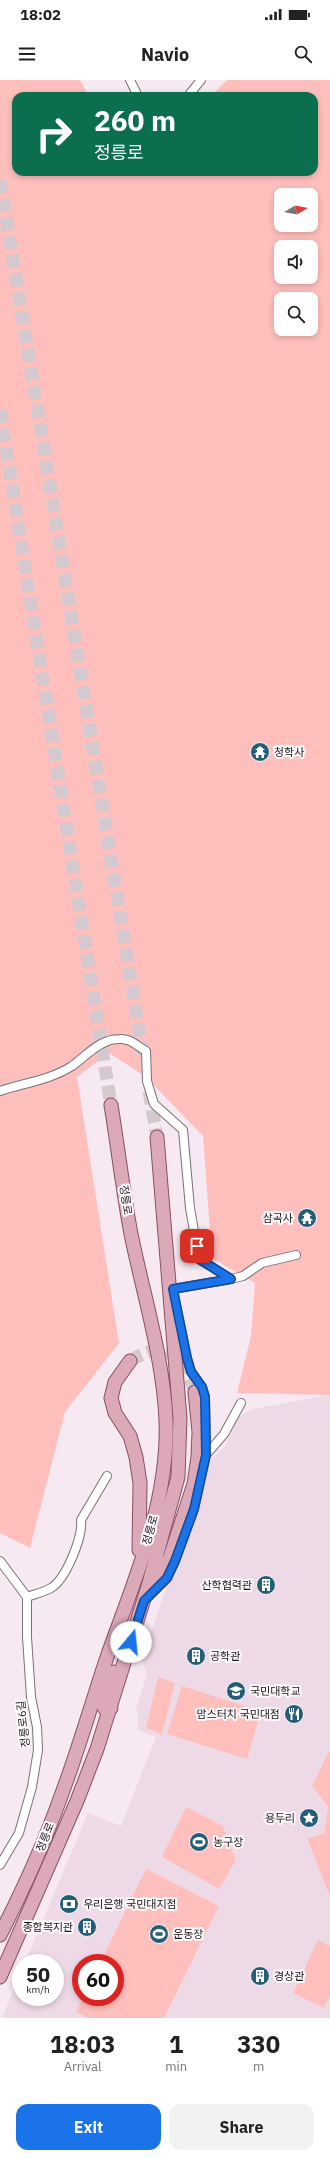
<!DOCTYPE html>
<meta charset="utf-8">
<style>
body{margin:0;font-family:"IBM Plex Sans","Noto Sans KR",sans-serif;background:#f2f2f2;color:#222;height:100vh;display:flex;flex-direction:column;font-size:15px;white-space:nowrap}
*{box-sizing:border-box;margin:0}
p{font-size:13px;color:#767676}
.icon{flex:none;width:22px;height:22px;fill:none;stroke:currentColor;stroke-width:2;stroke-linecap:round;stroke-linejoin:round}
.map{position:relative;height:1938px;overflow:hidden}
.details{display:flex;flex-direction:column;background:#fff;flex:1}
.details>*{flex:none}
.hud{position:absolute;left:12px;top:12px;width:306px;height:84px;border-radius:12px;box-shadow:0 2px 6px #0003;background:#0b6e4f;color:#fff;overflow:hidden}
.needle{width:26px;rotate:80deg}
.buttons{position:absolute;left:274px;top:108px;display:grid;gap:8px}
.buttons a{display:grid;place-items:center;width:44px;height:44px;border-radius:8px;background:#fff;box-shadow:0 2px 6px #0003;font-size:20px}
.speed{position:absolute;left:12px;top:1874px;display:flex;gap:8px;font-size:20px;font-weight:700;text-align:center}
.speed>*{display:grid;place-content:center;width:52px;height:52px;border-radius:50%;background:#fff;box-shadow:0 2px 6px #0003;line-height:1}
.speed small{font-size:10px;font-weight:400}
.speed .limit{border:6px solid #d22;background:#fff;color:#111}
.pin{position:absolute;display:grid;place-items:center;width:34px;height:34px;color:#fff;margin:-17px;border-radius:8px;box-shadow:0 2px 6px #0006}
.me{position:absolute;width:44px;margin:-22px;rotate:17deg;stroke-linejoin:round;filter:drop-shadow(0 0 3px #0008)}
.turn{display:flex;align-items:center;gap:14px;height:84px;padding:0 16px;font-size:18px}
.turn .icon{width:52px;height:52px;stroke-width:2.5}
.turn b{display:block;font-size:28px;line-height:34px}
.eta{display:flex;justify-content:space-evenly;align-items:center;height:68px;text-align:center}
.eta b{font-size:24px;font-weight:800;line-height:28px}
.cta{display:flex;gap:8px;margin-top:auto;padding:8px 16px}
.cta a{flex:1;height:46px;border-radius:12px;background:#1a73e8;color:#fff;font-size:16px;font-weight:800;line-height:46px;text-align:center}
.cta a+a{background:#f2f2f2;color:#222}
.status{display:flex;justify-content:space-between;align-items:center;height:28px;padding:0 20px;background:#fff;direction:ltr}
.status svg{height:11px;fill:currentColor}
header{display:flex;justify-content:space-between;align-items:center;height:52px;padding:0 16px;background:#fff;font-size:18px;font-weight:800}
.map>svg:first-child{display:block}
.built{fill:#eedae7;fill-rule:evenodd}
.green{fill:#ffbfbc;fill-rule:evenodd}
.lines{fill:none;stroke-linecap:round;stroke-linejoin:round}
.primary-tunnel{stroke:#d5c9d0;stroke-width:13;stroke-dasharray:13 6;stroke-linecap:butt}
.street-casing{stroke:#7b7077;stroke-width:10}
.primary-casing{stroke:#895063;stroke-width:15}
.street{stroke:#fff;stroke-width:8}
.primary{stroke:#dca9b9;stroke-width:13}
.route-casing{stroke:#114b97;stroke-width:10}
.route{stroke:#1a73e8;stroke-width:7}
.labels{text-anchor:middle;stroke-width:4;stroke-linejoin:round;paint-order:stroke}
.poi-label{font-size:11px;fill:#191518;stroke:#fef9fc;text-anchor:start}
.street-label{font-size:11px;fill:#191518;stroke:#fef9fc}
</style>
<div class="status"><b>18:02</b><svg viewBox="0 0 49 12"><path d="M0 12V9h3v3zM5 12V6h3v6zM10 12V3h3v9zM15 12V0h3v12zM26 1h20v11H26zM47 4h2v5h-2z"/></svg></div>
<header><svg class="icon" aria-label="menu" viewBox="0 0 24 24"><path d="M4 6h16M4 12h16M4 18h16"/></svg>Navio<svg class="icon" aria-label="search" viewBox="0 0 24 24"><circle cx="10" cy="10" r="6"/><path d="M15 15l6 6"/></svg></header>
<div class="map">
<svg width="330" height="1938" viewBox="0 0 330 1938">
<rect width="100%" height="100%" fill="#f6e9f1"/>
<path class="built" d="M 330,1315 L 330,1669 L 312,1706 L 328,1727 L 324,1753 L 307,1760 L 330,1817 L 330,1938 L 2,1938 L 21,1892 L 21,1917 L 55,1917 L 55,1883 L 25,1883 L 88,1733 L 121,1746 L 156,1657 L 138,1650 L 138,1636 L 136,1629 L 147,1594 L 142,1580 L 208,1382 L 225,1366 L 238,1337 L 253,1329 ZM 81,1883 L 115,1883 L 115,1917 L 81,1917 Z"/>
<g class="green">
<path d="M 0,0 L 80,0 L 89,16 L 16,16 L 16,92 L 314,92 L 314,16 L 211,16 L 227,0 L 330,0 L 330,1315 L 237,1313 L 251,1256 L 255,1203 L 212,1178 L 203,1056 L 146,997 L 109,973 L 77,997 L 119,1263 L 65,1332 L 30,1468 L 0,1453 ZM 281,115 L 311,115 L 311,145 L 281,145 ZM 281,167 L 311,167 L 311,197 L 281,197 ZM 281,219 L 311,219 L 311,249 L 281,249 Z"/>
<path d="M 158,1597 L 175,1603 L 162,1655 L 146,1648 Z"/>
<path d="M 182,1606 L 261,1631 L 247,1679 L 167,1654 Z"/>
<path d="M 330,1669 L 330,1817 L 307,1759 L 324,1753 L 328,1727 L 312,1706 Z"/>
<path d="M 186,1727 L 223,1746 L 236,1780 L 219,1809 L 162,1777 Z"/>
<path d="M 146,1789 L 219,1826 L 164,1938 L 89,1938 L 76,1932 L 83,1917 L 115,1917 L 115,1883 L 100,1883 Z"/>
<path d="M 318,1860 L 330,1866 L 330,1915 L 324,1928 L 293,1913 Z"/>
</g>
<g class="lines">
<g class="primary-tunnel">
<path d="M 0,100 L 144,980"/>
<path d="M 0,330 L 111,1025"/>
<path d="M 149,1011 L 157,1057"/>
<path d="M 130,1281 C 170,1256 181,1277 195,1312"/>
</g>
<g class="street-casing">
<g id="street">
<path d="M 130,0 L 138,16"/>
<path d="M 188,16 L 201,0"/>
<path d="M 0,1011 C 24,1003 50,1000 72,986 C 86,976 100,959 119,959 C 130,958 137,966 146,971 L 147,1001 L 154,1024 L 183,1050 L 190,1128 L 199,1179 L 231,1199 L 173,1209"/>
<path d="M 231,1199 L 243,1196 L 262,1183 L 296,1175"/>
<path d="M 206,1375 L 224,1354 L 241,1323"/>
<path d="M 0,1481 L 27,1517 L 27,1557 L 31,1617 L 37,1647 L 38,1670 L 32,1707 L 19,1753 L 0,1785"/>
<path d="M 27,1517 C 35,1514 44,1512 51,1508 C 66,1499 83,1457 81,1440 L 107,1396"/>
<path d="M 145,1520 L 167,1498 L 175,1481 L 194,1429 L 206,1375 L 205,1317 L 202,1307 L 191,1291 L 187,1278 L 176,1226"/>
</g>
</g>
<g class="primary-casing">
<g id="primary">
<path d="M 130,1281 L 115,1302 L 111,1318 L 115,1333 L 130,1356 L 136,1377 L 140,1403 L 139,1470"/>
<path d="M 152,1500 L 169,1480 L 194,1404 L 198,1377 L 199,1352 L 195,1312"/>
<path d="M 111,1628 L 106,1630 L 103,1626 L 113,1592"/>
<path d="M 0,1855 C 23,1810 44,1764 61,1716 C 78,1671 91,1625 106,1580 C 133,1503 169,1424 166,1341 C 164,1281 143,1213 131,1154 C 123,1111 118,1068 111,1025"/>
<path d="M 0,1897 L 77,1721 L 97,1669 L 149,1503 L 178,1397 L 180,1338 L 157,1057"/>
</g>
</g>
<use href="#street" class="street"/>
<use href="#primary" class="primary"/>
</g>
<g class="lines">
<g class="route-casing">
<path id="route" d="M 131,1562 L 144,1521 L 167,1498 L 175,1481 L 194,1429 L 206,1375 L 205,1317 L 202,1307 L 191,1292 L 187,1278 L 173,1209 L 231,1199 L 199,1179 L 197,1166"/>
</g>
<use href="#route" class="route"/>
</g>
<defs>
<g id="temple-disc" transform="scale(1)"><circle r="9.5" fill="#235d76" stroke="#fef9fc"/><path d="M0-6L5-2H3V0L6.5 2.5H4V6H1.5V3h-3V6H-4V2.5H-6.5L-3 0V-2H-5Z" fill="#fff"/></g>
<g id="building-disc" transform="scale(1)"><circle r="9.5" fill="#235d76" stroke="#fef9fc"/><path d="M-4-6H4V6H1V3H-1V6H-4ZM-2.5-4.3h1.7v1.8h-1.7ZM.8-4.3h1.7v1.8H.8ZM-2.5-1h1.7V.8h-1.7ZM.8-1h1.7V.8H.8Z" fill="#fff"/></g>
<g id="university-disc" transform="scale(1)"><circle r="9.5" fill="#235d76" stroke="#fef9fc"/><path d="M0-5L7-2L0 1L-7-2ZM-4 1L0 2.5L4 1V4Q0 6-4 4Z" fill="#fff"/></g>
<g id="restaurant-disc" transform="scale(1)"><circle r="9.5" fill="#235d76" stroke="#fef9fc"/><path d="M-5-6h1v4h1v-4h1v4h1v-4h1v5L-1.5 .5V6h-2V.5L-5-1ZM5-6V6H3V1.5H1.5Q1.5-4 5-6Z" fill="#fff"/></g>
<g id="sight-disc" transform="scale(1)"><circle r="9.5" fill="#235d76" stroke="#fef9fc"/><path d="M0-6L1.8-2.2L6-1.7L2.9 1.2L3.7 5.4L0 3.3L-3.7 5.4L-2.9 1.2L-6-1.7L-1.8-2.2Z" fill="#fff"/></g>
<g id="stadium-disc" transform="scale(1)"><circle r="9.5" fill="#235d76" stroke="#fef9fc"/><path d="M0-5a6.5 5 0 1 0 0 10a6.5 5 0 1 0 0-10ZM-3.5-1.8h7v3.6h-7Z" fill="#fff"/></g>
<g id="bank-disc" transform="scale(1)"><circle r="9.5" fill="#235d76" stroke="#fef9fc"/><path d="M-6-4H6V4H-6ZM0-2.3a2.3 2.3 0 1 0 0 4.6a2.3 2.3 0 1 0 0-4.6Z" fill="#fff"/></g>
</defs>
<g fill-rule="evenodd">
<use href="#temple-disc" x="260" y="672"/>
<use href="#temple-disc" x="307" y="1138"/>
<use href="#building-disc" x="266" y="1505"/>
<use href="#building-disc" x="196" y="1576"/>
<use href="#university-disc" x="236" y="1611"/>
<use href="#restaurant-disc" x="294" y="1634"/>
<use href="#sight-disc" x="309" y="1738"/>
<use href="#stadium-disc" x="199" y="1762"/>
<use href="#bank-disc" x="69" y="1824"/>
<use href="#building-disc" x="87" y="1847"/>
<use href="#stadium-disc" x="159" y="1854"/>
<use href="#building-disc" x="260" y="1896"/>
</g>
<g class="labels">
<g class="poi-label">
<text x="274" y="676">청학사</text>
<text x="293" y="1142" text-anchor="end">삼곡사</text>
<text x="252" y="1509" text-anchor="end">산학협력관</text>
<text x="210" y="1580">공학관</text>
<text x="250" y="1615">국민대학교</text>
<text x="280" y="1638" text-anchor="end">맘스터치 국민대점</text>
<text x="295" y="1742" text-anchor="end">용두리</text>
<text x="213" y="1766">농구장</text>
<text x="83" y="1828">우리은행 국민대지점</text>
<text x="73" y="1851" text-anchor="end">종합복지관</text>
<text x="173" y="1858">운동장</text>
<text x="274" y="1900">경상관</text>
</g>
<g class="street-label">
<text transform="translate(126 1120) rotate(81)" y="4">정릉로</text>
<text transform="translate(150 1450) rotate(-74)" y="4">정릉로</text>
<text transform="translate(23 1644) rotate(-96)" y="4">정릉로6길</text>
<text transform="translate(45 1757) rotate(-68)" y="4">정릉로</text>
</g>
</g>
</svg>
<div class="buttons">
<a><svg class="needle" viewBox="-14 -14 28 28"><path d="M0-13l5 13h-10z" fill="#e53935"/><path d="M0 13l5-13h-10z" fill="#767676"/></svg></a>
<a><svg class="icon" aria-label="sound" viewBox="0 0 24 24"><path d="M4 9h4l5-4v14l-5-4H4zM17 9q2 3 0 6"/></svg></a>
<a><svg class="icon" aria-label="search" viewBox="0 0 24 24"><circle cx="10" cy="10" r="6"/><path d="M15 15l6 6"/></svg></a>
</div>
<div class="speed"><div>50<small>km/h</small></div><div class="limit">60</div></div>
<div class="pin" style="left:197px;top:1166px;background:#d93025"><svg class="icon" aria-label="arrive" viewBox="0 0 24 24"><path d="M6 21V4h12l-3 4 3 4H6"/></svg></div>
<svg class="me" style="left:131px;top:1562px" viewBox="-20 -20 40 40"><circle r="19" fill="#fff"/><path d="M0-13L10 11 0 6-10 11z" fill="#1a73e8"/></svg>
<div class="hud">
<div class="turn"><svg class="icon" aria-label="right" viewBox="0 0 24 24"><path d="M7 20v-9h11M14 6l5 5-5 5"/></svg><div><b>260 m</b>정릉로</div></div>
</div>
</div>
<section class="details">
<div class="eta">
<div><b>18:03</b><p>Arrival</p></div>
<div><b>1</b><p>min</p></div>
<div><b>330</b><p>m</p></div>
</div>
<div class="cta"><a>Exit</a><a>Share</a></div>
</section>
